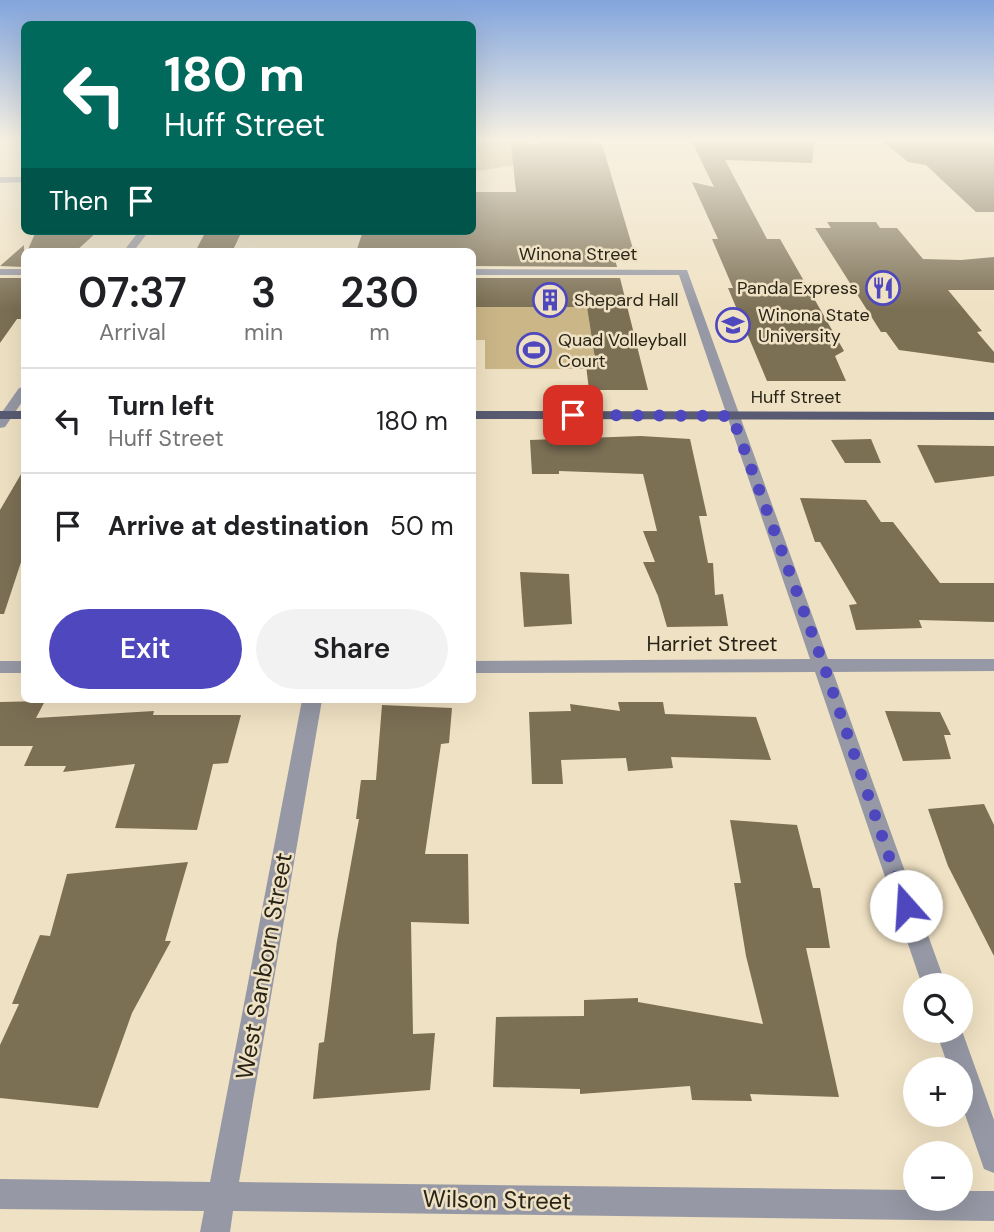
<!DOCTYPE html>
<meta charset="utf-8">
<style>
body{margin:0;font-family:"DM Sans",sans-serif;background:#f2f2f2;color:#202124;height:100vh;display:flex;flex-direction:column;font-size:26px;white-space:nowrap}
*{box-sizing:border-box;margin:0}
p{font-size:23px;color:#757577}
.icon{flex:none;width:38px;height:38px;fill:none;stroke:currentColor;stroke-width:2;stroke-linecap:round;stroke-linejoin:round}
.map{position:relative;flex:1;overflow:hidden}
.panel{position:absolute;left:21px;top:248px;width:455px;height:455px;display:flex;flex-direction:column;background:#fff;border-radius:10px;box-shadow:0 7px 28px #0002}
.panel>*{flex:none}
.top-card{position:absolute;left:21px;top:21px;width:455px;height:214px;border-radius:10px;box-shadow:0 7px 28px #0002;background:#00695c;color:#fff;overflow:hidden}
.buttons{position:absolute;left:903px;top:973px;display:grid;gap:14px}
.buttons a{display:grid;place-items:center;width:70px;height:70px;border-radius:50%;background:#fff;box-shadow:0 7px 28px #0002;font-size:35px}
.pin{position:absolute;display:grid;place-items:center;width:60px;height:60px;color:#fff;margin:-30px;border-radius:14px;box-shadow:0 4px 10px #0006}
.me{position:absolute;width:77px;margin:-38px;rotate:341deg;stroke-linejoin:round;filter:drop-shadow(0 0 5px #0008)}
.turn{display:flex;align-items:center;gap:24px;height:147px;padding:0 28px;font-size:32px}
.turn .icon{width:91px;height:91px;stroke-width:2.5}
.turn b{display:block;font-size:49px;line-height:60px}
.then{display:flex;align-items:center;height:66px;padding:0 28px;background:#0003;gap:14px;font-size:26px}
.eta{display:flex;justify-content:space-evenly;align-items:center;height:119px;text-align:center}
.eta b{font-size:42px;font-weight:600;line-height:49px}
.primary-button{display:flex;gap:14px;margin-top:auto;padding:14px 28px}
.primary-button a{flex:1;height:80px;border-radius:42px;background:#4e47be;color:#fff;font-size:28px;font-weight:600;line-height:80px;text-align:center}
.primary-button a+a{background:#f2f2f2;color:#202124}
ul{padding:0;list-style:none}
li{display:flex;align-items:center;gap:21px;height:105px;padding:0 28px;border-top:2px solid #e0e0e0}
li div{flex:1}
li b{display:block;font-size:26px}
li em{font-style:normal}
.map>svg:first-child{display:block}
.green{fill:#cab687}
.building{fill:#7b6f54}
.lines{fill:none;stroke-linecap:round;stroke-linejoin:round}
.minor{fill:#9698a5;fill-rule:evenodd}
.major{fill:#595b72;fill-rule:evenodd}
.route{stroke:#4e47be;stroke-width:12;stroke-dasharray:0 21.6}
.labels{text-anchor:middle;stroke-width:5;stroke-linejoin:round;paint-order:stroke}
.far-street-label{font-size:18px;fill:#292418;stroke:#efe1c3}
.far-poi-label{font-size:18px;fill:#292418;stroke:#efe1c3;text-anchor:start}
.street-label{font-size:21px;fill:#292418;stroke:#efe1c3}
.near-street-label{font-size:24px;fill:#292418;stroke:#efe1c3}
</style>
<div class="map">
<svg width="994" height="1232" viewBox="0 0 994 1232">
<rect width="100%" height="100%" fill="#efe1c3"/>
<g class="green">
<path d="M 493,138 L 518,138 L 529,144 L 512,144 L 513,158 L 545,160 L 473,172 L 472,142 Z"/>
<path d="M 474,307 L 587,307 L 596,365 L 587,369 L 485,369 L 485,340 L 473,340 Z"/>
</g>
<g class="building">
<path d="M 690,138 L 815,138 L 812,163 L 725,160 L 767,239 L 780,239 L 844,351 L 835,356 L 846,381 L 767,381 L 728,288 L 733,288 L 712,239 L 718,239 L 692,182 L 714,187 Z"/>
<path d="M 879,138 L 994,138 L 994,212 L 976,212 L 926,165 L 908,162 Z"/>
<path d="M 538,141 L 602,144 L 636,259 L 615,259 L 617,267 L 472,266 L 472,252 L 356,252 L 363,231 L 472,231 L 472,192 L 516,192 L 511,144 L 539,144 Z"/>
<path d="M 827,222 L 876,222 L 880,228 L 897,228 L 923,259 L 961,260 L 994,257 L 994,290 L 948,290 L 982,331 L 977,332 L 994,352 L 994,363 L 899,350 L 886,332 L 881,332 L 815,228 L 831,228 Z"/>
<path d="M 36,231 L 98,231 L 75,252 L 27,252 Z"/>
<path d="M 206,231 L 242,231 L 232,252 L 195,252 Z"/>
<path d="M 24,245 L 24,267 L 0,266 Z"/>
<path d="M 24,278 L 24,319 L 17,319 L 0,343 L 0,278 Z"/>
<path d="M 472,278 L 620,278 L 648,390 L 589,390 L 586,365 L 596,365 L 587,307 L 472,307 Z"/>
<path d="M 641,436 L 690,439 L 707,516 L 699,516 L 708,563 L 713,563 L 715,595 L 723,594 L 728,626 L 667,627 L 658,596 L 643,562 L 655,562 L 643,531 L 657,531 L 643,474 L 559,471 L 559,474 L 532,474 L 530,440 Z"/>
<path d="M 871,439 L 881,463 L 845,463 L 831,440 Z"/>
<path d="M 917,445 L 994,446 L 994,476 L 935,483 Z"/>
<path d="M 24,469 L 24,553 L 4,614 L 0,614 L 0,510 Z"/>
<path d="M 800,498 L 866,500 L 881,522 L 893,522 L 940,583 L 994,583 L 994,622 L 919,620 L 922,628 L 856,630 L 849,605 L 857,604 L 820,542 L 815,542 Z"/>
<path d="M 520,572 L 569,574 L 572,624 L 524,627 Z"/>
<path d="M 45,701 L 36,718 L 154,711 L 153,715 L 241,715 L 228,763 L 213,764 L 197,830 L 115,828 L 135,764 L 63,772 L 66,766 L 24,766 L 33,746 L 0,746 L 0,702 Z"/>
<path d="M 618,702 L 663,702 L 665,714 L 756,717 L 771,760 L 671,757 L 673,768 L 628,771 L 626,758 L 561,760 L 563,784 L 532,784 L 529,712 L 571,711 L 570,704 L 620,711 Z"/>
<path d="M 382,705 L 452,708 L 449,743 L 441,744 L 425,854 L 468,854 L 469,924 L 411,922 L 413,1034 L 435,1033 L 430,1090 L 313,1099 L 319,1043 L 324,1042 L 337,941 L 359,819 L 356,819 L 361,780 L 376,780 Z"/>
<path d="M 885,711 L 940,712 L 951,735 L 944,735 L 951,759 L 903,761 Z"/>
<path d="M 984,804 L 994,825 L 994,956 L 948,866 L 928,809 Z"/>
<path d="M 730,820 L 797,825 L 813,888 L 820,888 L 830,948 L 806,948 L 839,1097 L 750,1094 L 752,1101 L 692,1100 L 690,1086 L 580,1094 L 580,1089 L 493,1087 L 496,1017 L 584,1016 L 584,1000 L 638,998 L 638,1002 L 763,1024 L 746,956 L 734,883 L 741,883 Z"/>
<path d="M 188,862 L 165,941 L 171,941 L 132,1013 L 98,1108 L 0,1098 L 0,1045 L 19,1004 L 12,1004 L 40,935 L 50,936 L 67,874 Z"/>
</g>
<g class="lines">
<g class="minor">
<path d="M 0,177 L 24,177 L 24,182 L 0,183 Z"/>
<path d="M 139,231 L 149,231 L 133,252 L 123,252 Z"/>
<rect x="0" y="269" width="24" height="6"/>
<path d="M 472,269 L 687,270 L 828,659 L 994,659 L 994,671 L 833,672 L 946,985 L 922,985 L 815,672 L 472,673 L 472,661 L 810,659 L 679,275 L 472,275 Z"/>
<path d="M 24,387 L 24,399 L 5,427 L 0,428 L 0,415 L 19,388 Z"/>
<rect x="0" y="661" width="24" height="12"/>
<path d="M 302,700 L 322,700 L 239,1182 L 915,1190 L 915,1199 L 961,1199 L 961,1191 L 994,1191 L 994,1221 L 233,1211 L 230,1232 L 200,1232 L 204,1211 L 0,1209 L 0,1179 L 210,1182 Z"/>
<path d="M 961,1028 L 994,1120 L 994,1173 L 984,1169 L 961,1103 L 961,1069 L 949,1069 L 936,1031 L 961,1031 Z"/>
</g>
<g class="major">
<rect x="0" y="411" width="24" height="8"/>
<path d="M 472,411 L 994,412 L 994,420 L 472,419 Z"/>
</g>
</g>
<linearGradient id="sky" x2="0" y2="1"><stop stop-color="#82a5dd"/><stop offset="0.45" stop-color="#f8f2e4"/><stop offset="1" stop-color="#f8f2e4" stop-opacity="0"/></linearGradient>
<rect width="994" height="310" fill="url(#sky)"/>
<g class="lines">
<path class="route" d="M 573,415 L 732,416 L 824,666 L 906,906"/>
</g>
<defs>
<g id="restaurant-ring" transform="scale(1.75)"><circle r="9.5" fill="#efe1c3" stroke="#4e47be" stroke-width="1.5"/><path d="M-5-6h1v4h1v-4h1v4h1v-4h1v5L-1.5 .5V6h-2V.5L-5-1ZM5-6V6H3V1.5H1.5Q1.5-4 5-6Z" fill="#4e47be"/></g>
<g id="building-ring" transform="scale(1.75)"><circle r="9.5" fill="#efe1c3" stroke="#4e47be" stroke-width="1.5"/><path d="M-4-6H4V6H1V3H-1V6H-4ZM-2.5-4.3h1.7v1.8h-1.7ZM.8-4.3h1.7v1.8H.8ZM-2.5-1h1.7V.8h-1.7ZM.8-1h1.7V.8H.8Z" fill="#4e47be"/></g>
<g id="university-ring" transform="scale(1.75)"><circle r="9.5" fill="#efe1c3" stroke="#4e47be" stroke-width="1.5"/><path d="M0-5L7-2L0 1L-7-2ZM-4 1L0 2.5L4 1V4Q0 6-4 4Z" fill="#4e47be"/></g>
<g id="stadium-ring" transform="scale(1.75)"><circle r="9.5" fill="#efe1c3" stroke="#4e47be" stroke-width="1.5"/><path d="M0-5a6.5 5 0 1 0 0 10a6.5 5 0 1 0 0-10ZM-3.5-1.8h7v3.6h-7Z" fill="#4e47be"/></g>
</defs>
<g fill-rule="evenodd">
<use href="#restaurant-ring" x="883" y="288"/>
<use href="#building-ring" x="550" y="300"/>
<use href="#university-ring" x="733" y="325"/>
<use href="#stadium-ring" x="534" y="350"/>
</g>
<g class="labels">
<g class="far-street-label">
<text x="578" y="260">Winona Street</text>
<text x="796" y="403">Huff Street</text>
</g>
<g class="far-poi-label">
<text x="858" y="294" text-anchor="end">Panda Express</text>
<text x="574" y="306">Shepard Hall</text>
<text x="758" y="321">Winona State<tspan x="758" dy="21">University</tspan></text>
<text x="558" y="346">Quad Volleyball<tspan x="558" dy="21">Court</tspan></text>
</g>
<g class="street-label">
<text x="712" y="651">Harriet Street</text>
</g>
<g class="near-street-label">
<text transform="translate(264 966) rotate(-80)" y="8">West Sanborn Street</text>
<text transform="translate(497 1200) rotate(1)" y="8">Wilson Street</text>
</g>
</g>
</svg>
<div class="buttons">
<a><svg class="icon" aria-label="search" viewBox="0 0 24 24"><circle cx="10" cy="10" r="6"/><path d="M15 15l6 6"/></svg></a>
<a>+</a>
<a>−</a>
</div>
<div class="pin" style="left:573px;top:415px;background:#d93025"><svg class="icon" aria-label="arrive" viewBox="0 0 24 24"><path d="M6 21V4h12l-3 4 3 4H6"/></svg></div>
<svg class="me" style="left:906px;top:906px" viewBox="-20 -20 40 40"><circle r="19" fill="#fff"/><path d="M0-13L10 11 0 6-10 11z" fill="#4e47be"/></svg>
<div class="top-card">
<div class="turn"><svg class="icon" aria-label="left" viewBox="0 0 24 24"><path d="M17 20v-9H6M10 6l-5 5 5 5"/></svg><div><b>180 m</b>Huff Street</div></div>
<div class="then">Then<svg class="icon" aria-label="arrive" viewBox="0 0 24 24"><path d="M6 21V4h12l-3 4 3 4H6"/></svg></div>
</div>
<section class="panel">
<div class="eta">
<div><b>07:37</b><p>Arrival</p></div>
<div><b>3</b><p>min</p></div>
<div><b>230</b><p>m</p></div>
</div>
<ul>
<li><svg class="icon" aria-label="left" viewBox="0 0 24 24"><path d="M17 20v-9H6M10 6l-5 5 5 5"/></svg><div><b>Turn left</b><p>Huff Street</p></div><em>180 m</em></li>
<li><svg class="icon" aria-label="arrive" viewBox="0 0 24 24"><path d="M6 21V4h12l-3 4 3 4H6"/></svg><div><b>Arrive at destination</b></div><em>50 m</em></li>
</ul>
<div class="primary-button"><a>Exit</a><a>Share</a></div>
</section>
</div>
